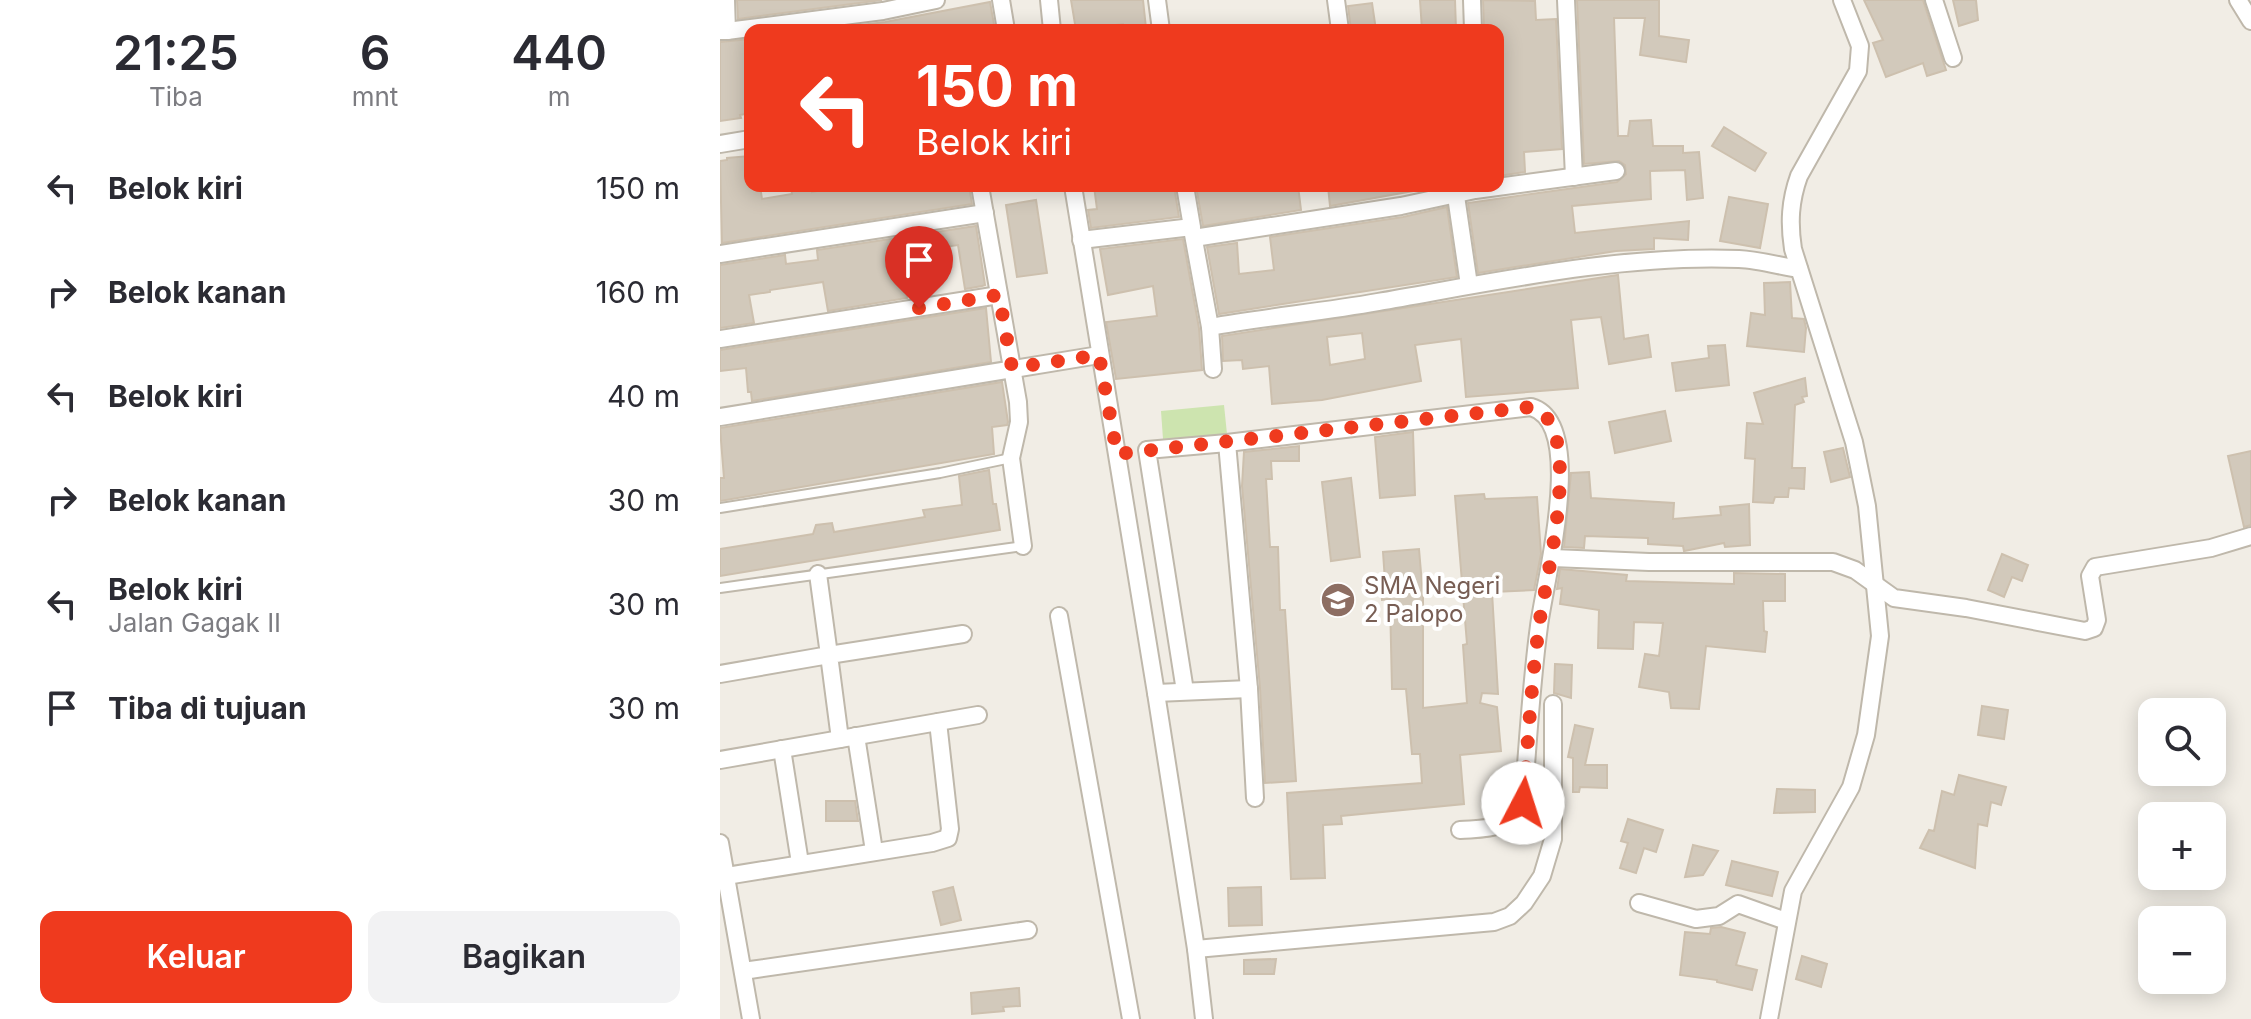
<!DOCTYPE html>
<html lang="id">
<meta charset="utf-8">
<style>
body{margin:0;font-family:Inter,sans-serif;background:#f2f2f3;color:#2b2b33;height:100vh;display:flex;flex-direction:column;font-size:30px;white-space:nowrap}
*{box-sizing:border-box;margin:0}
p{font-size:26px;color:#7c7c81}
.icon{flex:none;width:44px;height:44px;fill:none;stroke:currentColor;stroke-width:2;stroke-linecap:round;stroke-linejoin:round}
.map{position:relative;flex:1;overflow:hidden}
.side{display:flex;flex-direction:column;background:#fff;width:720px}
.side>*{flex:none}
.guide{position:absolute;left:24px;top:24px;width:760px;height:168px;border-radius:16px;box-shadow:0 4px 20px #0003;background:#ef3a1e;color:#fff;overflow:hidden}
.tools{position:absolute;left:1418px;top:698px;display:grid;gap:16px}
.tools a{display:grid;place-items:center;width:88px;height:88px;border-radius:16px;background:#fff;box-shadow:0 4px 20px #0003;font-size:40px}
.pin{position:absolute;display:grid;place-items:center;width:68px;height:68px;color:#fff;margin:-82px -34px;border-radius:50% 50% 50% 0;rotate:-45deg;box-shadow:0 0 8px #0007}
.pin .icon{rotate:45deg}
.me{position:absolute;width:88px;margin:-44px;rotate:5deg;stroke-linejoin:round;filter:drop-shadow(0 0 6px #0008)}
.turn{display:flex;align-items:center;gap:28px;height:168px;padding:0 40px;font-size:36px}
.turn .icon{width:104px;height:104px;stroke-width:2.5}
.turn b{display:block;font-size:56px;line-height:68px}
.eta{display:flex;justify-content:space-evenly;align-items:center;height:136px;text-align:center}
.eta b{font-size:48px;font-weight:600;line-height:56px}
.cta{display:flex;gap:16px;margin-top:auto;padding:16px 40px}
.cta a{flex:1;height:92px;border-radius:16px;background:#ef3a1e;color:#fff;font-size:32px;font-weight:600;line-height:92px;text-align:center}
.cta a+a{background:#f2f2f3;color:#2b2b33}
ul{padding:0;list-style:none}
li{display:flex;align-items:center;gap:24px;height:104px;padding:0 40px}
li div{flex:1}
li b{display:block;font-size:30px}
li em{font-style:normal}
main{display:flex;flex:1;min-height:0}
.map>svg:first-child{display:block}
.green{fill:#cde4af}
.building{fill:#d2c9bb;stroke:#cdc0ae;stroke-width:2;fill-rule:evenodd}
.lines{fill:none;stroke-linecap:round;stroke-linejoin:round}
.lane-casing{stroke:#bfb8ab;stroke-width:12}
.street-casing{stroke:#bfb8ab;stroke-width:20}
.lane{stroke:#fff;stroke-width:8}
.street{stroke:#fff;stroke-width:16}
.route{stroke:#ef3a1e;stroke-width:14;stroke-dasharray:0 25.2}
.labels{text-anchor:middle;stroke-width:8;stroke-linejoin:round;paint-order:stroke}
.education-label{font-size:24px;fill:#785e54;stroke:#fff;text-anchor:start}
</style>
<main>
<section class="side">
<div class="eta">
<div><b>21:25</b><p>Tiba</p></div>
<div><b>6</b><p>mnt</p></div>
<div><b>440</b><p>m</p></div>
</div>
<ul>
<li><svg class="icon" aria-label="left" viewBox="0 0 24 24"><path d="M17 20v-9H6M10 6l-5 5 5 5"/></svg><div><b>Belok kiri</b></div><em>150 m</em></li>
<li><svg class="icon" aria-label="right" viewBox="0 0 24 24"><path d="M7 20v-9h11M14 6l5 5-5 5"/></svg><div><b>Belok kanan</b></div><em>160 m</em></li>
<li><svg class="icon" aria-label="left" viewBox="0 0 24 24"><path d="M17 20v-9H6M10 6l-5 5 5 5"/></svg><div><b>Belok kiri</b></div><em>40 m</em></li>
<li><svg class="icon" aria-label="right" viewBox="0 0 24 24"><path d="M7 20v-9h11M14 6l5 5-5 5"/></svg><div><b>Belok kanan</b></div><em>30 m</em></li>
<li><svg class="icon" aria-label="left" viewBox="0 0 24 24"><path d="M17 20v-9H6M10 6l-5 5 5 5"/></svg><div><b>Belok kiri</b><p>Jalan Gagak II</p></div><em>30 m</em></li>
<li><svg class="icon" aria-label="arrive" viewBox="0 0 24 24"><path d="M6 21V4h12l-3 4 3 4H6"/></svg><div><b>Tiba di tujuan</b></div><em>30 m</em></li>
</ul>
<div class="cta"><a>Keluar</a><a>Bagikan</a></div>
</section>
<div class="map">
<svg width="1531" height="1019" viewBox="0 0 1531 1019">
<rect width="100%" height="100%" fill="#f1ede5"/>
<path class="green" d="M 504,405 L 507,434 L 443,439 L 441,411 Z"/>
<g class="building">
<path d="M 17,0 L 162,0 L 18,19 Z"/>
<path d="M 351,0 L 423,0 L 426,28 L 404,30 L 403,24 L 356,30 Z"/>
<path d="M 700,0 L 735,0 L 736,30 L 702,30 Z"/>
<path d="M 763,0 L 815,1 L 816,20 L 836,19 L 842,149 L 804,152 L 805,172 L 778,176 L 778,30 L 764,30 Z"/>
<path d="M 857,0 L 939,0 L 939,36 L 969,40 L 966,62 L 920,55 L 925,18 L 894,18 L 898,136 L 908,136 L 910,121 L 931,120 L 933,146 L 963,146 L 963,153 L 979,152 L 983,198 L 967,200 L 965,170 L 930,171 L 931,199 L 852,206 L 855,233 L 969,221 L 968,240 L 934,238 L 934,249 L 896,251 L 758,273 L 748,203 L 897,182 L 906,174 L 905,165 L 899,161 L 864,164 Z"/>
<path d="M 1144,0 L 1203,0 L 1226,70 L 1207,76 L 1203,63 L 1166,77 L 1153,43 L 1163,40 Z"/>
<path d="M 1233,0 L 1256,0 L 1258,20 L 1239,26 Z"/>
<path d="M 270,2 L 275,30 L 101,30 L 165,22 Z"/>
<path d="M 652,3 L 656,30 L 631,30 L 628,6 Z"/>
<path d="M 30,39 L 30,113 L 20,115 L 21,118 L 0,121 L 0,42 Z"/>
<path d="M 1004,127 L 1046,153 L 1035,171 L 992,146 Z"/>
<path d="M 30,156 L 30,186 L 40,186 L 42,199 L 72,194 L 71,186 L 91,186 L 92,192 L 124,186 L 249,186 L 252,204 L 2,243 L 0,161 L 7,160 L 7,158 Z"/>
<path d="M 374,186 L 454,186 L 459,217 L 371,228 L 368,210 L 377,209 Z"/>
<path d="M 476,186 L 578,186 L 581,210 L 483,226 Z"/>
<path d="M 608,186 L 721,186 L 610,206 Z"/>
<path d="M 1009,197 L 1048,204 L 1040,248 L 1000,241 Z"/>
<path d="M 316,200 L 327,273 L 297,277 L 286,205 Z"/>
<path d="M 727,207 L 737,277 L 499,314 L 487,247 L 517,243 L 519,274 L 554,270 L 550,237 L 683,217 Z"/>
<path d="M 256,226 L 265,285 L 262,286 L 245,289 L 238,245 L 209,249 L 213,286 L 186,289 L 187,298 L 108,311 L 103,282 L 50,290 L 50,292 L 29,295 L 34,323 L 0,328 L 0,265 L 65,255 L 66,264 L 98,260 L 97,250 Z"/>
<path d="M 463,239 L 479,328 L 482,370 L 396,379 L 386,322 L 437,316 L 433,286 L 388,295 L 380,249 Z"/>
<path d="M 898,275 L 904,339 L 928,335 L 931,357 L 889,364 L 881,317 L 851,320 L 858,388 L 746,397 L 741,339 L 695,345 L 701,381 L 602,400 L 552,404 L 549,366 L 523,369 L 522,360 L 503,361 L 502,336 ZM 642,333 L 645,359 L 610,365 L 607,337 Z"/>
<path d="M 1070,282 L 1072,318 L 1084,319 L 1086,328 L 1084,352 L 1027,346 L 1031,313 L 1045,315 L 1044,283 Z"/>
<path d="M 266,308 L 271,362 L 32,401 L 31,392 L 28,392 L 26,368 L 0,371 L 0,350 Z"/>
<path d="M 1005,345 L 1009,385 L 956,391 L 952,363 L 989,358 L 988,346 Z"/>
<path d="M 1085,378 L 1087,396 L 1082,397 L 1084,402 L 1075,405 L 1072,468 L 1085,468 L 1084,489 L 1069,488 L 1068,497 L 1055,497 L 1053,503 L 1033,502 L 1035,459 L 1025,458 L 1027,423 L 1043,424 L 1034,393 Z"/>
<path d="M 282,382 L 288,422 L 287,425 L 272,427 L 274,454 L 0,501 L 0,478 L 4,478 L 0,428 Z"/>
<path d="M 945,411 L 951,441 L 895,453 L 889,422 Z"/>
<path d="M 693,432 L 695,495 L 660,498 L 655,437 Z"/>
<path d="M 579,446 L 579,461 L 551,461 L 552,479 L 546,479 L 550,547 L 558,547 L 560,610 L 565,610 L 576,781 L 545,783 L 540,688 L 522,486 L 524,452 Z"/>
<path d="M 1123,448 L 1130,477 L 1111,482 L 1104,452 Z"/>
<path d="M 1531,451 L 1531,525 L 1524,527 L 1508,456 Z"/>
<path d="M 269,470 L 273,504 L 276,504 L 280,530 L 0,576 L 0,549 L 93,534 L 96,525 L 112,523 L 114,532 L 205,517 L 203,510 L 242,505 L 239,476 Z"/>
<path d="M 869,472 L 871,498 L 954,503 L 953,519 L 1001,515 L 1000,507 L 1029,504 L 1030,545 L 1005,547 L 1004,543 L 964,551 L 963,546 L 928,544 L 928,538 L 865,536 L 864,548 L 844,547 L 851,473 Z"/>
<path d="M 631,478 L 640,557 L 611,561 L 602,482 Z"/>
<path d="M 764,494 L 765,499 L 817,497 L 821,554 L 814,590 L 772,592 L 778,694 L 762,693 L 760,703 L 777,707 L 781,751 L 740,755 L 744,804 L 621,816 L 622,824 L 603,825 L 605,878 L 571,879 L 567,793 L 702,783 L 700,754 L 692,754 L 686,689 L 672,689 L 670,599 L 662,600 L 660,581 L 665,581 L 663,552 L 699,549 L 703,596 L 703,708 L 747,703 L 743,645 L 747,644 L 735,496 Z"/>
<path d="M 1282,554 L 1308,565 L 1302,581 L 1292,577 L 1284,597 L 1268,590 Z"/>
<path d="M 840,569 L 907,575 L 906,581 L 1014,584 L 1014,573 L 1065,574 L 1065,601 L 1043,601 L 1044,631 L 1047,632 L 1045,652 L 986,646 L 979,709 L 951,708 L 949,692 L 919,687 L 925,654 L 939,656 L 943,623 L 914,622 L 913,649 L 878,648 L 879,610 L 840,604 L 842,588 L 837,589 Z"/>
<path d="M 835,664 L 852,665 L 851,698 L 834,693 Z"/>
<path d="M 1262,706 L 1288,710 L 1284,739 L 1258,735 Z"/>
<path d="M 855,725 L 873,729 L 865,765 L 887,765 L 887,788 L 860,787 L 859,792 L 853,792 L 853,758 L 848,757 Z"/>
<path d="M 1239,775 L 1286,787 L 1281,805 L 1271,802 L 1267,826 L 1258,824 L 1255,868 L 1200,848 L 1209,830 L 1214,831 L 1222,791 L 1234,795 Z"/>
<path d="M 1057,789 L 1095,790 L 1095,812 L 1054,813 Z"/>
<path d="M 106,801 L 135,801 L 138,821 L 106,821 Z"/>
<path d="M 908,819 L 943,830 L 936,852 L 924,848 L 916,873 L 900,868 L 908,843 L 901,841 Z"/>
<path d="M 973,845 L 998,851 L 983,875 L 965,877 Z"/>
<path d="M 1012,861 L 1058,872 L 1052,896 L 1006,885 Z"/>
<path d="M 233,887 L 241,920 L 221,925 L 213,892 Z"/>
<path d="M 541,887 L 542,925 L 509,926 L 508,888 Z"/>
<path d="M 1001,927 L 1025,933 L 1016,965 L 1037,970 L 1032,990 L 997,982 L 997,980 L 960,975 L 965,932 L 990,934 L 991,928 Z"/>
<path d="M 1082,956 L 1107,964 L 1101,987 L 1076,979 Z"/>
<path d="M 556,959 L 554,974 L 524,974 L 524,960 Z"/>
<path d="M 299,988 L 300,1006 L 283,1007 L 284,1011 L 252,1014 L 251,993 Z"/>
</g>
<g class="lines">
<g class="lane-casing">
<g id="lane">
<path d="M 0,508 L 220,473 L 291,458"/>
<path d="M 0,588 L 303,546"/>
</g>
</g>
<g class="street-casing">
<g id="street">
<path d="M 281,0 L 286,30"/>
<path d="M 329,0 L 332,30"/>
<path d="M 437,0 L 441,30"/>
<path d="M 616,0 L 620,30"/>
<path d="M 752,0 L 753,30"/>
<path d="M 846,0 L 854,177"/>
<path d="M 1214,0 L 1233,58"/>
<path d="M 1518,0 L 1531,21"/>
<path d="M 0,31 L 7,31 L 6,0"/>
<path d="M 7,31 L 163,11 L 216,0"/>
<path d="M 0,144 L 30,139"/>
<path d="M 260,186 L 298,402 L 299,422 L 291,458 L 303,546"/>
<path d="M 353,186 L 436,693 L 476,949 L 484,1019"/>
<path d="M 736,196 L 749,285"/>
<path d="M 472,229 L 490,327 L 493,369"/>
<path d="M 474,238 L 681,206 L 755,190 L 896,171"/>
<path d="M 361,240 L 472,227 L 465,186"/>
<path d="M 0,254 L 265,213"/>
<path d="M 490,327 C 546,317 602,312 658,302 C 774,282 902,254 1019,259 C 1039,260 1060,266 1079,269"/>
<path d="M 0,339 L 279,295"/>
<path d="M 0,417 L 379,355"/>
<path d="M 507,443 L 529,689 L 535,798"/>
<path d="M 833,558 L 929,562 L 1113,562 L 1135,570 L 1174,598 L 1246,608 L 1365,631 L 1374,628 L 1377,620 L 1370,576 L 1375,567 L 1491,548 L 1531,536"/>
<path d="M 339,616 L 411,1019"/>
<path d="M 0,674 L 109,655 L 98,574"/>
<path d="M 465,691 L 427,450 L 507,443 L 811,407 C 868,423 824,583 819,626 C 811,685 808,744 803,803 C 788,831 768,828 740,830"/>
<path d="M 436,693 L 529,689"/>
<path d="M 136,736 L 154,851"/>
<path d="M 120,739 L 109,655 L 243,634"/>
<path d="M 62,749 L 80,863"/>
<path d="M 0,760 L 258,715"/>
<path d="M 0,843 L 31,1019"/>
<path d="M 0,877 L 212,843 L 228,838 L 230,829 L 218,722"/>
<path d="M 919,903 L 976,919 L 999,916 L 1018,904 L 1066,921"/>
<path d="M 476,949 L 774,922 L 790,916 L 804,903 L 822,876 L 833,839 L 833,704"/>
<path d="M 23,971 L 308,930"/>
<path d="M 1049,1019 L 1073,891 L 1131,787 L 1146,735 L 1160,636 L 1147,506 L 1134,442 L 1073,249 C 1069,223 1070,201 1079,176 L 1138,71 L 1140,46 L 1122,0"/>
</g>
</g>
<use href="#lane" class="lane"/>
<use href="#street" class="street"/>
</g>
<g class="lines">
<path class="route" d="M 199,308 L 279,295 L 292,368 L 379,355 L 397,454 L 811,407 C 868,423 824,583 819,626 C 811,685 808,744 803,803"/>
</g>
<defs>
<g id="school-disc" transform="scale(1.8)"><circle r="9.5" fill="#8d6e63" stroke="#fff"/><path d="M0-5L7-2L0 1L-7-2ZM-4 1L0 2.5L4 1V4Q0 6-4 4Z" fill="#fff"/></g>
</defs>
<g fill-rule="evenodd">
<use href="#school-disc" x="618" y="600"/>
</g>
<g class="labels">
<g class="education-label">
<text x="644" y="594">SMA Negeri<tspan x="644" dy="28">2 Palopo</tspan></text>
</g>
</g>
</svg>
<div class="tools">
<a><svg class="icon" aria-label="search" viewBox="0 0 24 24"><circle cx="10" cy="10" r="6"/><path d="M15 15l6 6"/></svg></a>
<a>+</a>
<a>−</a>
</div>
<div class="pin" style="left:199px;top:308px;background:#d93025"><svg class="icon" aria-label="arrive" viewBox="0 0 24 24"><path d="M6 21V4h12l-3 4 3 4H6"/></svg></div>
<svg class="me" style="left:803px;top:803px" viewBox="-20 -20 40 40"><circle r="19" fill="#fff"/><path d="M0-13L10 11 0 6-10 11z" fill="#ef3a1e"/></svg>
<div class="guide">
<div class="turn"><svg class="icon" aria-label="left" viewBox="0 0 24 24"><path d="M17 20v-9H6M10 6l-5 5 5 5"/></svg><div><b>150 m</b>Belok kiri</div></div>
</div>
</div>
</main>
